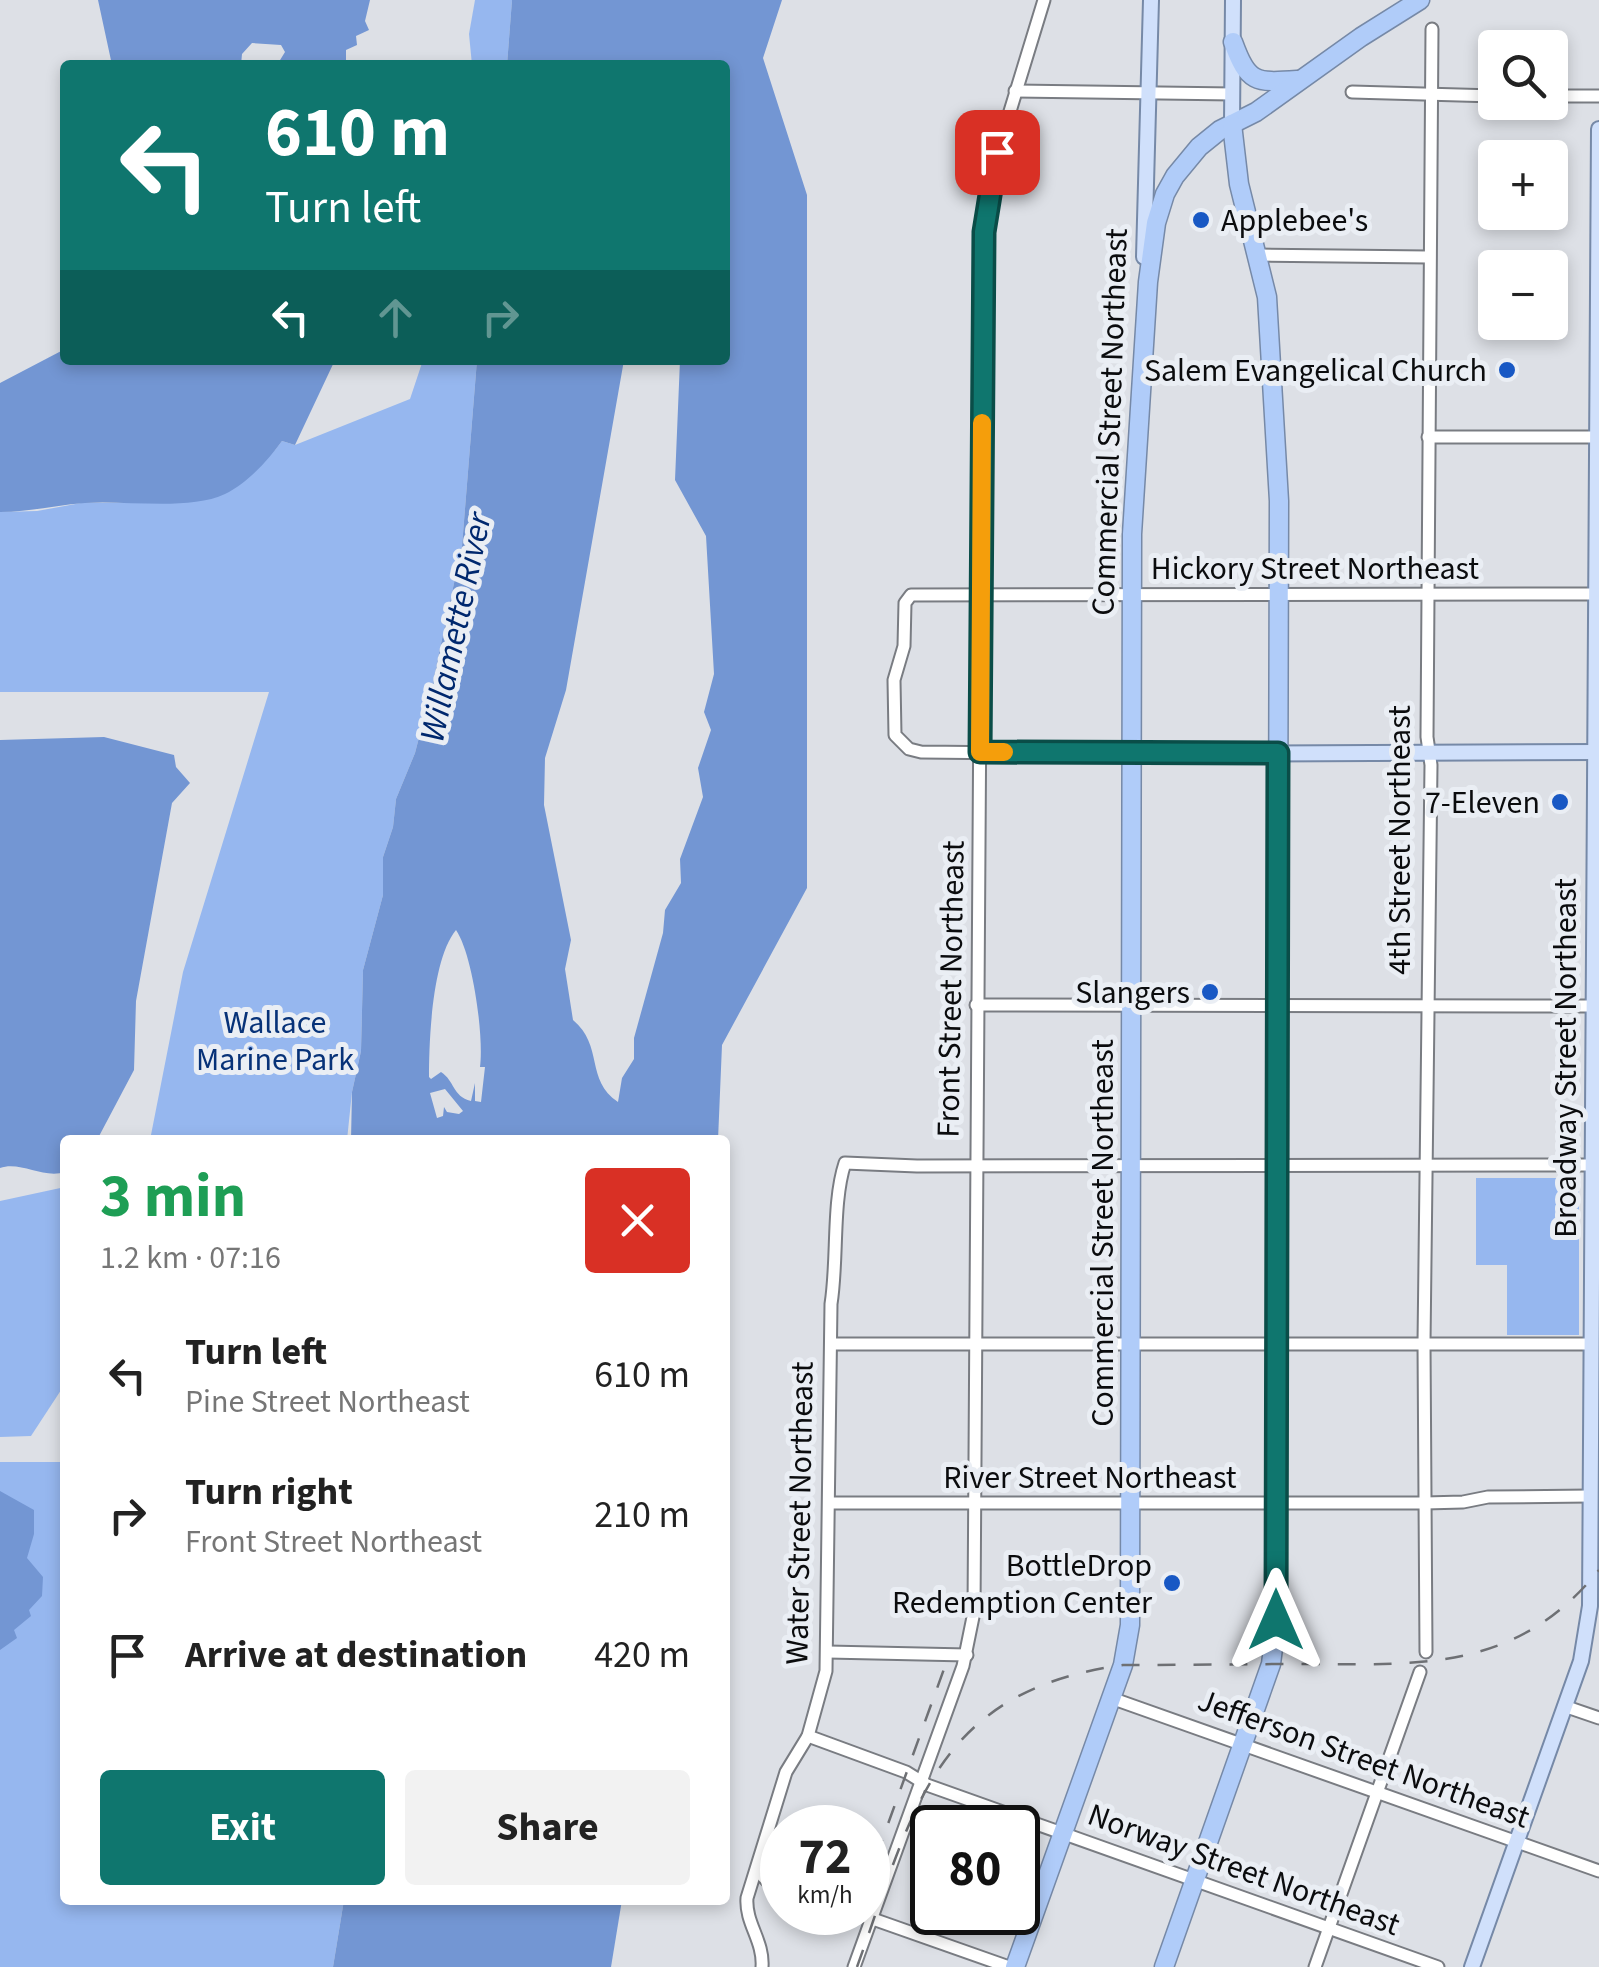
<!DOCTYPE html>
<meta charset="utf-8">
<style>
body{margin:0;font-family:"Source Sans 3",sans-serif;background:#f2f2f2;color:#222;height:100vh;display:flex;flex-direction:column;font-size:38px;white-space:nowrap}
*{box-sizing:border-box;margin:0}
p{font-size:32px;color:#767676}
.icon{flex:none;width:55px;height:55px;fill:none;stroke:currentColor;stroke-width:2;stroke-linecap:round;stroke-linejoin:round}
.map{position:relative;flex:1;overflow:hidden}
.details{position:absolute;left:60px;top:1135px;width:670px;height:770px;display:flex;flex-direction:column;background:#fff;border-radius:10px;box-shadow:0 5px 15px #0003}
.details>*{flex:none}
.banner{position:absolute;left:60px;top:60px;width:670px;height:305px;border-radius:10px;box-shadow:0 5px 15px #0003;background:#0f766e;color:#fff;overflow:hidden}
.controls{position:absolute;left:1478px;top:30px;display:grid;gap:20px}
.controls a{display:grid;place-items:center;width:90px;height:90px;border-radius:10px;background:#fff;box-shadow:0 5px 15px #0003;font-size:50px}
.speed{position:absolute;left:760px;top:1805px;display:flex;gap:20px;font-size:50px;font-weight:700;text-align:center}
.speed>*{display:grid;place-content:center;width:130px;height:130px;border-radius:50%;background:#fff;box-shadow:0 5px 15px #0003;line-height:1}
.speed small{font-size:25px;font-weight:400}
.speed .limit{border:5px solid #111;border-radius:15px;background:#fff;color:#111}
.pin{position:absolute;display:grid;place-items:center;width:85px;height:85px;color:#fff;margin:-42px;border-radius:20px;box-shadow:0 5px 15px #0006}
.me{position:absolute;width:110px;margin:-55px;rotate:0deg;stroke-linejoin:round;filter:drop-shadow(0 0 8px #0008)}
.turn{display:flex;align-items:center;gap:35px;height:210px;padding:0 40px;font-size:45px}
.turn .icon{width:130px;height:130px;stroke-width:2.5}
.turn b{display:block;font-size:70px;line-height:85px}
.lanes{display:flex;align-items:center;height:95px;padding:0 40px;background:#0003;justify-content:center;gap:50px;direction:ltr}
.lanes .off{opacity:.35}
.round{display:grid;place-items:center;flex:none;width:105px;height:105px;border-radius:10px;background:#f2f2f2}
.summary{display:flex;align-items:center;justify-content:space-between;height:170px;padding:0 40px}
h1{font-size:60px;font-weight:700;line-height:75px;color:#1e9e55}
.action{display:flex;gap:20px;margin-top:auto;padding:20px 40px}
.action a{flex:1;height:115px;border-radius:10px;background:#0f766e;color:#fff;font-size:40px;font-weight:700;line-height:115px;text-align:center}
.action a+a{background:#f2f2f2;color:#222}
ul{padding:0;list-style:none}
li{display:flex;align-items:center;gap:30px;height:140px;padding:0 40px}
li div{flex:1}
li b{display:block;font-size:38px}
li em{font-style:normal}
.map>svg:first-child{display:block}
.green{fill:#96b7ef}
.water{fill:#7396d3;fill-rule:evenodd}
.lines{fill:none;stroke-linecap:round;stroke-linejoin:round}
.minor-casing{stroke:#797c82;stroke-width:15}
.major-casing{stroke:#7689a7;stroke-width:18}
.highway-casing{stroke:#7689a7;stroke-width:21}
.minor{stroke:#fff;stroke-width:11}
.major{stroke:#d0e0fb;stroke-width:14}
.highway{stroke:#b0ccf9;stroke-width:18}
.rail{stroke:#6e7074;stroke-width:2.5;stroke-dasharray:18 18;stroke-linecap:butt}
.route-casing{stroke:#0a4d48;stroke-width:25}
.route{stroke:#0f766e;stroke-width:18}
.slow{stroke:#f59e0b;stroke-width:18}
.poi-dot{fill:#1858c4;stroke:#eaeef4;stroke-width:4}
.labels{text-anchor:middle;stroke-width:10;stroke-linejoin:round;paint-order:stroke}
.poi-label{font-size:32px;fill:#0b0c0e;stroke:#eaeef4;text-anchor:end}
.street-label{font-size:32px;fill:#0b0c0e;stroke:#eaeef4}
.park-label{font-size:32px;fill:#073278;stroke:#eaeef4}
.water-label{font-size:35px;font-style:italic;fill:#00286e;stroke:#eaeef4}
</style>
<div class="map">
<svg width="1599" height="1967" viewBox="0 0 1599 1967">
<rect width="100%" height="100%" fill="#dde0e6"/>
<g class="green">
<path d="M 475,0 L 512,0 L 507,65 L 472,65 L 469,34 Z"/>
<path d="M 423,360 L 477,360 L 462,546 L 430,695 L 415,753 L 396,799 L 393,827 L 383,857 L 383,895 L 363,970 L 361,1051 L 352,1092 L 347,1140 L 150,1140 L 183,972 L 269,692 L 0,692 L 0,512 L 37,511 L 81,503 L 179,503 L 275,450 L 282,441 L 295,445 L 410,399 Z"/>
<path d="M 1476,1178 L 1579,1178 L 1579,1335 L 1507,1335 L 1507,1265 L 1476,1265 Z"/>
<path d="M 65,1187 L 65,1384 L 31,1436 L 0,1437 L 0,1201 Z"/>
<path d="M 0,1462 L 65,1462 L 65,1900 L 344,1900 L 333,1967 L 0,1967 Z"/>
</g>
<g class="water">
<path d="M 98,0 L 370,0 L 365,21 L 369,30 L 356,36 L 357,45 L 346,50 L 346,65 L 277,65 L 285,52 L 281,45 L 252,43 L 242,54 L 241,65 L 112,65 Z"/>
<path d="M 512,0 L 782,0 L 763,58 L 807,195 L 807,888 L 722,1045 L 718,1140 L 351,1140 L 352,1092 L 361,1051 L 363,970 L 383,895 L 383,857 L 393,827 L 396,799 L 415,753 L 430,695 L 462,546 L 477,360 L 624,360 L 566,690 L 545,758 L 544,805 L 571,940 L 565,969 L 573,1020 C 604,1046 585,1080 618,1102 L 622,1078 L 634,1059 L 634,1038 L 663,933 L 665,910 L 681,883 L 680,859 L 703,797 L 698,768 L 711,730 L 704,712 L 714,674 L 706,536 L 675,480 L 680,360 L 725,360 L 725,65 L 507,65 ZM 456,930 C 473,955 484,1037 480,1067 L 485,1067 L 481,1102 L 475,1101 L 475,1083 L 471,1101 C 452,1096 455,1081 441,1072 L 431,1079 L 429,1077 C 429,1040 432,959 456,930 ZM 445,1089 L 463,1111 L 459,1114 L 447,1112 L 444,1107 L 443,1116 L 437,1118 L 430,1093 Z"/>
<path d="M 65,349 L 65,360 L 335,360 L 295,445 L 282,441 C 268,460 247,484 225,494 C 189,511 126,500 85,503 C 56,505 29,512 0,512 L 0,383 Z"/>
<path d="M 104,737 L 174,755 L 176,767 L 190,783 L 172,803 L 136,1001 L 134,1070 L 97,1140 L 65,1140 L 65,1172 C 43,1179 21,1161 0,1168 L 0,740 Z"/>
<path d="M 0,1491 L 34,1510 L 34,1534 L 27,1558 L 43,1577 L 42,1596 L 29,1610 L 31,1616 L 14,1630 L 17,1638 L 0,1650 Z"/>
<path d="M 344,1900 L 622,1900 L 611,1967 L 333,1967 Z"/>
</g>
<g class="lines">
<g class="minor-casing">
<g id="minor">
<path d="M 1015,91 L 1233,94"/>
<path d="M 1352,92 L 1495,96"/>
<path d="M 1550,96 L 1599,96"/>
<path d="M 1259,255 L 1428,257"/>
<path d="M 1428,437 L 1599,437"/>
<path d="M 1131,754 L 921,752 L 909,749 L 895,735 L 894,680 L 904,646 L 905,603 L 911,595 L 1599,594"/>
<path d="M 976,1005 L 1599,1006"/>
<path d="M 831,1344 L 1591,1344"/>
<path d="M 830,1503 L 1425,1503 L 1463,1502 L 1488,1497 L 1590,1496"/>
<path d="M 828,1652 L 967,1655"/>
<path d="M 1426,1652 L 1424,1343 L 1431,765 L 1427,737 L 1432,29"/>
<path d="M 1111,1698 L 1599,1871"/>
<path d="M 1564,1706 L 1599,1718"/>
<path d="M 808,1736 L 906,1772 L 927,1785 L 1438,1967"/>
<path d="M 757,1870 L 768,1882 L 782,1887"/>
<path d="M 853,1912 L 1009,1967"/>
<path d="M 762,1967 C 764,1941 745,1923 747,1898 L 786,1772 L 808,1736 L 826,1671 L 831,1304 C 838,1260 832,1202 845,1163 L 917,1166 L 1592,1165"/>
<path d="M 854,1967 L 963,1666 L 974,1612 L 983,232 L 993,167 L 1044,0"/>
<path d="M 1315,1967 L 1420,1672"/>
</g>
</g>
<g class="major-casing">
<g id="major">
<path d="M 1232,124 L 1233,0"/>
<path d="M 1144,257 L 1151,0"/>
<path d="M 1131,754 L 1599,752"/>
<path d="M 1472,1967 L 1581,1661 L 1590,1606 L 1599,129"/>
</g>
</g>
<g class="highway-casing">
<g id="highway">
<path d="M 1233,42 C 1248,83 1255,83 1297,80"/>
<path d="M 1015,1967 L 1123,1665 L 1130,1625 L 1132,534 L 1148,282 L 1156,223 L 1165,194 L 1175,176 L 1199,147 L 1220,130 L 1256,112 L 1361,37 L 1420,0"/>
<path d="M 1164,1967 L 1271,1664 L 1276,1624 L 1279,501 L 1267,297 L 1239,184 L 1232,124"/>
</g>
</g>
<use href="#minor" class="minor"/>
<use href="#major" class="major"/>
<use href="#highway" class="highway"/>
<g class="rail">
<path d="M 868,1892 L 880,1846 L 944,1669"/>
<path d="M 857,1967 C 913,1812 933,1691 1123,1665 C 1184,1665 1245,1664 1307,1664 C 1424,1665 1518,1670 1599,1570"/>
</g>
</g>
<g class="lines">
<g class="route-casing">
<path id="route" d="M 997,152 L 984,232 L 980,752 L 1278,753 L 1276,1620"/>
</g>
<use href="#route" class="route"/>
<path class="slow" d="M 982,423 L 980,752 L 1004,752"/>
</g>
<g class="poi-dot">
<circle cx="1201" cy="220" r="10"/>
<circle cx="1507" cy="370" r="10"/>
<circle cx="1560" cy="802" r="10"/>
<circle cx="1210" cy="992" r="10"/>
<circle cx="1172" cy="1583" r="10"/>
</g>
<g class="labels">
<g class="poi-label">
<text x="1221" y="231" text-anchor="start">Applebee's</text>
<text x="1487" y="381">Salem Evangelical Church</text>
<text x="1540" y="813">7-Eleven</text>
<text x="1190" y="1003">Slangers</text>
<text x="1152" y="1576">BottleDrop<tspan x="1152" dy="37">Redemption Center</tspan></text>
</g>
<g class="street-label">
<text transform="translate(1109 422) rotate(-88)" y="11">Commercial Street Northeast</text>
<text x="1315" y="579">Hickory Street Northeast</text>
<text transform="translate(1399 840) rotate(-90)" y="11">4th Street Northeast</text>
<text transform="translate(950 989) rotate(-89)" y="11">Front Street Northeast</text>
<text transform="translate(1565 1058) rotate(-90)" y="11">Broadway Street Northeast</text>
<text transform="translate(1102 1233) rotate(-90)" y="11">Commercial Street Northeast</text>
<text x="1090" y="1488">River Street Northeast</text>
<text transform="translate(799 1513) rotate(-89)" y="11">Water Street Northeast</text>
<text transform="translate(1364 1758) rotate(20)" y="11">Jefferson Street Northeast</text>
<text transform="translate(1244 1869) rotate(20)" y="11">Norway Street Northeast</text>
</g>
<g class="park-label">
<text x="275" y="1033">Wallace<tspan x="275" dy="37">Marine Park</tspan></text>
</g>
<g class="water-label">
<text transform="translate(455 627) rotate(-78)" y="12">Willamette River</text>
</g>
</g>
</svg>
<div class="controls">
<a><svg class="icon" aria-label="search" viewBox="0 0 24 24"><circle cx="10" cy="10" r="6"/><path d="M15 15l6 6"/></svg></a>
<a>+</a>
<a>−</a>
</div>
<div class="speed"><div>72<small>km/h</small></div><div class="limit">80</div></div>
<div class="pin" style="left:997px;top:152px;background:#d93025"><svg class="icon" aria-label="arrive" viewBox="0 0 24 24"><path d="M6 21V4h12l-3 4 3 4H6"/></svg></div>
<svg class="me" style="left:1276px;top:1620px" viewBox="-20 -20 40 40"><path d="M0-17L14 15 0 8-14 15z" fill="#0f766e" stroke="#fff" stroke-width="4"/></svg>
<div class="banner">
<div class="turn"><svg class="icon" aria-label="left" viewBox="0 0 24 24"><path d="M17 20v-9H6M10 6l-5 5 5 5"/></svg><div><b>610 m</b>Turn left</div></div>
<div class="lanes"><svg class="icon" aria-label="left" viewBox="0 0 24 24"><path d="M17 20v-9H6M10 6l-5 5 5 5"/></svg><svg class="icon off" aria-label="ahead" viewBox="0 0 24 24"><path d="M12 20V5M6 11l6-6 6 6"/></svg><svg class="icon off" aria-label="right" viewBox="0 0 24 24"><path d="M7 20v-9h11M14 6l5 5-5 5"/></svg></div>
</div>
<section class="details">
<div class="summary"><div><h1>3 min</h1><p>1.2 km · 07:16</p></div><a class="round" style="background:#d93025;color:#fff"><svg class="icon" aria-label="close" viewBox="0 0 24 24"><path d="M6 6l12 12M18 6L6 18"/></svg></a></div>
<ul>
<li><svg class="icon" aria-label="left" viewBox="0 0 24 24"><path d="M17 20v-9H6M10 6l-5 5 5 5"/></svg><div><b>Turn left</b><p>Pine Street Northeast</p></div><em>610 m</em></li>
<li><svg class="icon" aria-label="right" viewBox="0 0 24 24"><path d="M7 20v-9h11M14 6l5 5-5 5"/></svg><div><b>Turn right</b><p>Front Street Northeast</p></div><em>210 m</em></li>
<li><svg class="icon" aria-label="arrive" viewBox="0 0 24 24"><path d="M6 21V4h12l-3 4 3 4H6"/></svg><div><b>Arrive at destination</b></div><em>420 m</em></li>
</ul>
<div class="action"><a>Exit</a><a>Share</a></div>
</section>
</div>
